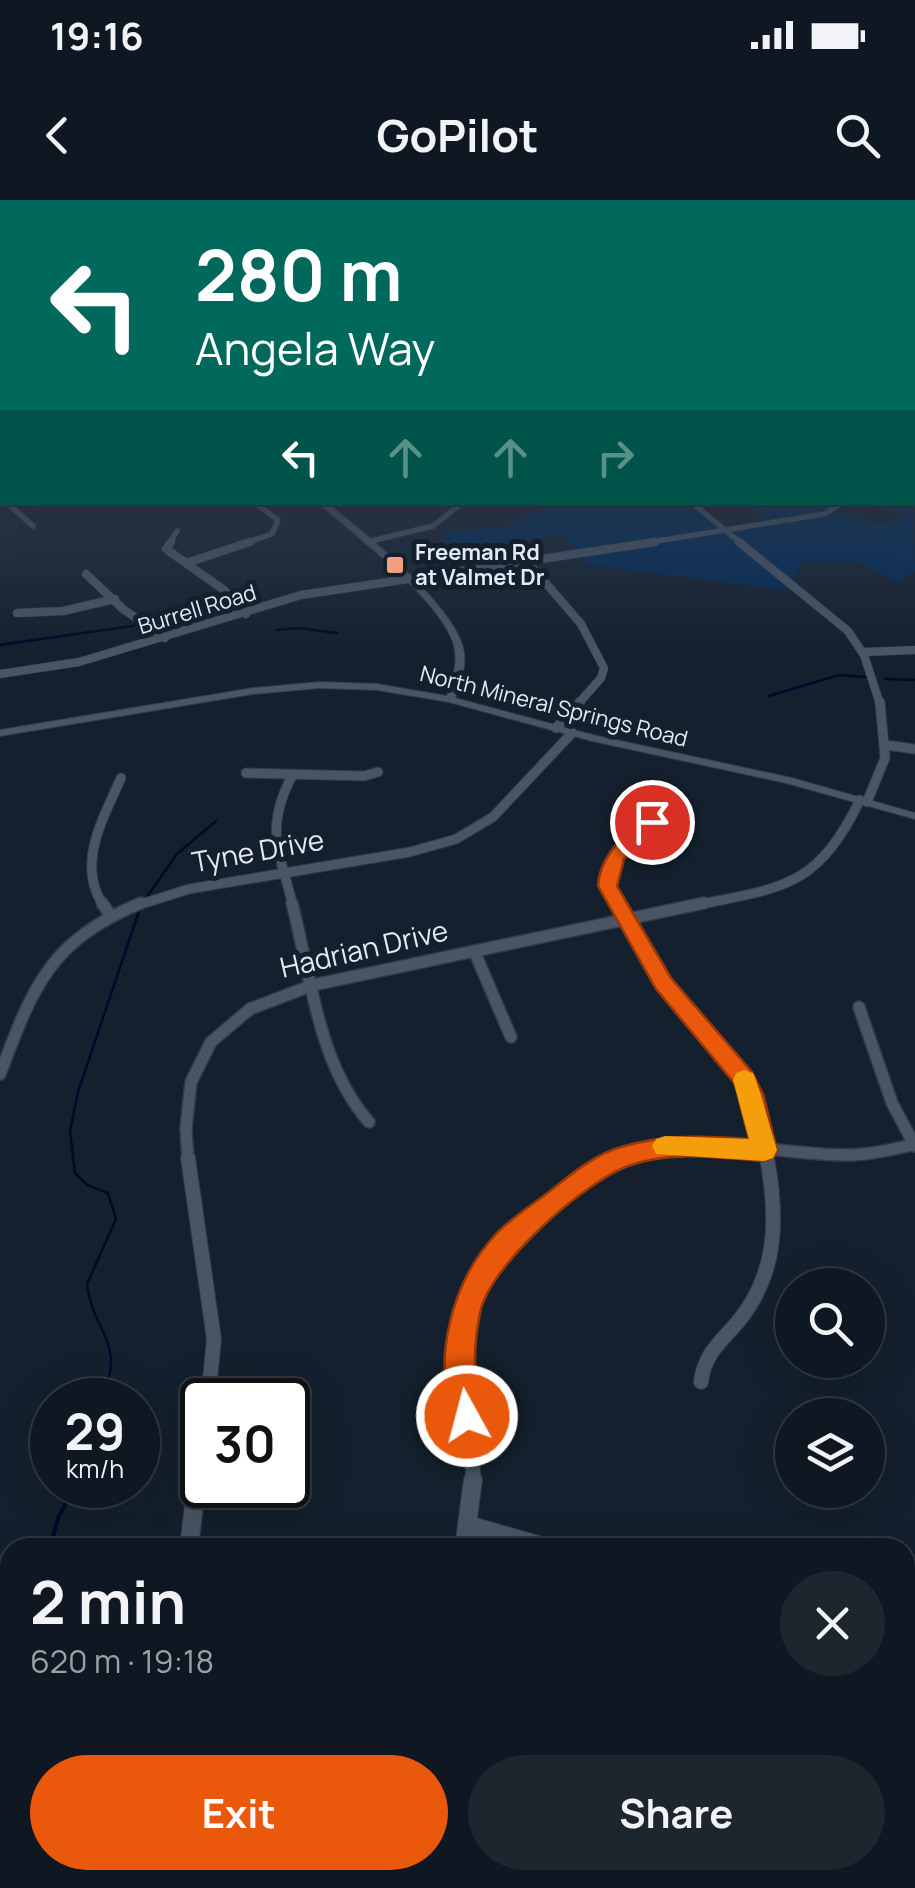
<!DOCTYPE html>
<meta charset="utf-8">
<style>
body{margin:0;font-family:Manrope,sans-serif;background:#1d252f;color:#f1f3f6;height:100vh;display:flex;flex-direction:column;font-size:38px;white-space:nowrap}
*{box-sizing:border-box;margin:0}
p{font-size:32px;color:#9ba0a5}
.icon{flex:none;width:55px;height:55px;fill:none;stroke:currentColor;stroke-width:2;stroke-linecap:round;stroke-linejoin:round}
.map{position:relative;flex:1;overflow:hidden}
.sheet{position:absolute;left:0px;top:1338px;width:915px;height:352px;display:flex;flex-direction:column;background:#0f1822;border-radius:30px 30px 0 0;box-shadow:0 10px 40px #0002,0 0 0 2px #2f3740}
.sheet>*{flex:none}
.banner{position:absolute;left:0px;top:0px;width:915px;height:305px;box-shadow:0 10px 40px #0002,0 0 0 2px #2f3740;background:#00695c;color:#fff;overflow:hidden}
.buttons{position:absolute;left:775px;top:1068px;display:grid;gap:20px}
.buttons a{display:grid;place-items:center;width:110px;height:110px;border-radius:50%;background:#0f1822;box-shadow:0 10px 40px #0002,0 0 0 2px #2f3740;font-size:50px}
.speed{position:absolute;left:30px;top:1178px;display:flex;gap:20px;font-size:50px;font-weight:700;text-align:center}
.speed>*{display:grid;place-content:center;width:130px;height:130px;border-radius:50%;background:#0f1822;box-shadow:0 10px 40px #0002,0 0 0 2px #2f3740;line-height:1}
.speed small{font-size:25px;font-weight:400}
.speed .limit{border:5px solid #111;border-radius:15px;background:#fff;color:#111}
.pin{position:absolute;display:grid;place-items:center;width:85px;height:85px;color:#fff;margin:-42px;border:5px solid #fff;border-radius:50%;box-shadow:0 2px 10px #0007}
.me{position:absolute;width:110px;margin:-55px;rotate:353deg;stroke-linejoin:round;filter:drop-shadow(0 0 8px #0008)}
.turn{display:flex;align-items:center;gap:35px;height:210px;padding:0 30px;font-size:45px}
.turn .icon{width:130px;height:130px;stroke-width:2.5}
.turn b{display:block;font-size:70px;line-height:85px}
.lanes{display:flex;align-items:center;height:95px;padding:0 30px;background:#0003;justify-content:center;gap:50px;direction:ltr}
.lanes .off{opacity:.35}
.round{display:grid;place-items:center;flex:none;width:105px;height:105px;border-radius:52px;background:#1d252f}
.head{display:flex;align-items:center;justify-content:space-between;height:170px;padding:0 30px}
h1{font-size:60px;font-weight:700;line-height:75px}
.primary-button{display:flex;gap:20px;margin-top:auto;padding:20px 30px}
.primary-button a{flex:1;height:115px;border-radius:60px;background:#ea580c;color:#fff;font-size:40px;font-weight:700;line-height:115px;text-align:center}
.primary-button a+a{background:#1d252f;color:#f1f3f6}
.status{display:flex;justify-content:space-between;align-items:center;height:70px;padding:0 50px;background:#0f1822;direction:ltr}
.status svg{height:28px;fill:currentColor}
header{display:flex;justify-content:space-between;align-items:center;height:130px;padding:0 30px;background:#0f1822;font-size:45px;font-weight:700}
.map>svg:first-child{display:block}
.green{fill:#002954}
.lines{fill:none;stroke-linecap:round;stroke-linejoin:round}
.stream-far1{stroke:#000a28;stroke-width:2.5}
.stream{stroke:#000a28;stroke-width:4}
.minor-far5-casing{stroke:#333a46;stroke-width:6}
.minor-far4-casing{stroke:#333a46;stroke-width:9}
.minor-far3-casing{stroke:#333a46;stroke-width:11}
.minor-far2-casing{stroke:#333a46;stroke-width:14}
.minor-far1-casing{stroke:#333a46;stroke-width:16}
.minor-casing{stroke:#333a46;stroke-width:20}
.tertiary-casing{stroke:#333a46;stroke-width:2}
.minor-far5{stroke:#485565;stroke-width:5}
.minor-far4{stroke:#485565;stroke-width:8}
.minor-far3{stroke:#485565;stroke-width:9}
.minor-far2{stroke:#485565;stroke-width:11}
.minor-far1{stroke:#485565;stroke-width:14}
.minor{stroke:#485565;stroke-width:18}
.tertiary{fill:#485565;fill-rule:evenodd}
.route{fill:#ea580c;stroke:#983908;stroke-width:2.5}
.slow{fill:#f59e0b}
.poi-dot{fill:#f2a17e;stroke:#14202d;stroke-width:4}
.labels{text-anchor:middle;stroke-width:10;stroke-linejoin:round;paint-order:stroke}
.far-poi-label{font-size:22px;font-weight:bold;fill:#e2eaf4;stroke:#14202d;text-anchor:start}
.far-street-label{font-size:22px;fill:#e2eaf4;stroke:#14202d}
.street-label{font-size:28px;fill:#e2eaf4;stroke:#14202d}
</style>
<div class="status"><b>19:16</b><svg viewBox="0 0 49 12"><path d="M0 12V9h3v3zM5 12V6h3v6zM10 12V3h3v9zM15 12V0h3v12zM26 1h20v11H26zM47 4h2v5h-2z"/></svg></div>
<header><svg class="icon" aria-label="back" viewBox="0 0 24 24"><path d="M15 5l-7 7 7 7"/></svg>GoPilot<svg class="icon" aria-label="search" viewBox="0 0 24 24"><circle cx="10" cy="10" r="6"/><path d="M15 15l6 6"/></svg></header>
<div class="map">
<svg width="915" height="1688" viewBox="0 0 915 1688">
<rect width="100%" height="100%" fill="#14202d"/>
<path class="green" d="M 912,216 L 915,371 L 897,382 L 856,361 L 802,361 L 788,390 L 589,365 L 561,335 L 455,351 L 442,341 L 450,331 L 505,328 L 557,302 L 728,303 L 701,308 L 726,330 L 768,323 L 751,306 L 735,303 L 847,303 L 835,312 L 881,325 L 910,316 L 866,303 L 912,302 Z"/>
<g class="lines">
<g class="stream-far1">
<path d="M 163,420 L 197,409"/>
<path d="M 277,430 L 299,428 L 337,433"/>
<path d="M 0,445 L 139,425"/>
<path d="M 885,479 L 915,480"/>
<path d="M 769,496 L 839,475 L 866,477"/>
<path d="M 144,701 L 177,654 L 216,621"/>
<path d="M 100,1200 C 129,1144 92,1132 87,1084 L 116,1019 L 108,993 L 87,985 L 75,973 L 70,931 L 78,892 L 140,708"/>
</g>
<g class="stream">
<path d="M 50,1348 L 58,1318 L 76,1285"/>
<path d="M 26,1688 L 28,1680"/>
</g>
<g class="minor-far5-casing">
<g id="minor-far5">
<path d="M 6,302 L 33,326"/>
<path d="M 691,302 L 742,344"/>
<path d="M 910,302 L 915,304"/>
<path d="M 367,342 L 433,326 L 463,302"/>
<path d="M 169,344 L 177,331"/>
<path d="M 242,344 L 272,334 L 278,320 L 254,302"/>
<path d="M 638,344 L 824,314 L 844,302"/>
</g>
</g>
<g class="minor-far4-casing">
<g id="minor-far4">
<path d="M 171,342 L 166,349 L 224,390 L 246,414"/>
<path d="M 739,342 L 848,431 L 864,455 L 880,504"/>
<path d="M 526,360 L 581,424 L 604,468 L 601,478 L 578,504"/>
<path d="M 186,363 L 250,342"/>
<path d="M 86,374 L 123,409 L 165,438"/>
<path d="M 17,413 L 63,411 L 115,399"/>
<path d="M 865,452 L 915,450"/>
<path d="M 0,474 L 79,462 L 301,395 L 655,342"/>
</g>
</g>
<g class="minor-far3-casing">
<g id="minor-far3">
<path d="M 556,528 L 580,502"/>
<path d="M 886,545 L 915,549"/>
<path d="M 246,573 L 364,576 L 378,572"/>
<path d="M 867,602 L 885,558 L 880,502"/>
<path d="M 104,706 C 75,665 104,617 121,578"/>
<path d="M 135,706 L 189,689 L 410,652 L 456,639 L 493,617 L 572,533"/>
<path d="M 293,706 C 279,650 264,628 293,574"/>
<path d="M 620,706 L 608,686 C 610,653 635,630 664,617"/>
<path d="M 692,706 C 782,687 816,690 860,600"/>
</g>
</g>
<g class="minor-far2-casing">
<g id="minor-far2">
<path d="M 102,703 L 111,716"/>
<path d="M 292,703 C 311,777 318,864 369,922"/>
<path d="M 618,703 L 664,783 L 744,878 L 768,961"/>
<path d="M 475,753 L 511,837"/>
<path d="M 859,807 L 892,903 L 915,946"/>
<path d="M 0,874 C 33,787 49,741 141,703"/>
<path d="M 188,961 L 186,928 L 191,882 L 211,842 L 250,809 L 313,785 L 704,703"/>
<path d="M 613,961 C 687,927 768,955 846,955 C 869,955 892,950 915,944"/>
</g>
</g>
<g class="minor-far1-casing">
<g id="minor-far1">
<path d="M 188,958 L 214,1139 L 208,1200"/>
<path d="M 701,1182 C 704,1155 720,1142 737,1123 C 778,1074 778,1019 767,958"/>
<path d="M 197,1283 L 202,1236"/>
<path d="M 473,1283 C 474,1239 461,1196 461,1152 C 461,1084 505,1042 555,1002 C 575,986 595,970 619,958"/>
</g>
</g>
<g class="minor-casing">
<g id="minor">
<path d="M 468,1325 L 538,1345"/>
<path d="M 189,1348 L 197,1280"/>
<path d="M 464,1348 L 473,1280"/>
<path d="M 905,1502 L 915,1470"/>
<path d="M 0,1567 L 10,1568"/>
<path d="M 192,1680 L 195,1688"/>
<path d="M 860,1680 L 866,1688"/>
<path d="M 821,1688 L 826,1680"/>
</g>
</g>
<g class="tertiary-casing">
<path id="tertiary" d="M 317,302 L 325,302 C 362,330 448,401 462,444 C 468,461 462,481 455,498 L 593,535 L 792,578 L 915,613 L 915,619 L 786,583 L 592,541 L 449,502 L 377,490 L 320,488 L 253,494 L 0,536 L 0,530 L 253,488 L 320,482 L 377,484 L 447,496 C 453,479 459,460 453,442 C 437,397 354,334 317,302 Z"/>
</g>
<use href="#minor-far5" class="minor-far5"/>
<use href="#minor-far4" class="minor-far4"/>
<use href="#minor-far3" class="minor-far3"/>
<use href="#minor-far2" class="minor-far2"/>
<use href="#minor-far1" class="minor-far1"/>
<use href="#minor" class="minor"/>
<use href="#tertiary" class="tertiary"/>
</g>
<linearGradient id="sky" x2="0" y2="1"><stop stop-color="#0b1219"/><stop offset="0.48" stop-color="#344257"/><stop offset="1" stop-color="#344257" stop-opacity="0"/></linearGradient>
<rect width="915" height="452" fill="url(#sky)"/>
<path class="route" d="M 652,616 L 661,622 L 624,659 L 617,686 L 671,778 L 752,872 L 763,894 L 777,950 L 773,958 L 764,961 C 720,958 671,950 628,966 C 583,983 489,1066 480,1113 C 477,1128 475,1145 475,1159 C 476,1181 486,1205 477,1226 L 467,1231 L 456,1226 C 430,1164 451,1082 496,1034 C 511,1018 532,1005 550,991 C 570,975 595,954 621,947 C 664,934 705,936 749,939 L 735,884 L 656,789 L 598,686 C 599,659 627,626 652,616 Z"/>
<path class="slow" d="M 744,870 L 753,873 L 756,880 L 777,950 L 773,958 L 764,961 L 656,954 L 652,946 L 656,939 L 665,936 L 749,939 L 733,880 L 736,873 Z"/>
<rect class="poi-dot" x="385" y="355" width="20" height="20" rx="5"/>
<g class="labels">
<g class="far-poi-label">
<text x="415" y="360">Freeman Rd<tspan x="415" dy="25">at Valmet Dr</tspan></text>
</g>
<g class="far-street-label">
<text transform="translate(197 409) rotate(-17)" y="8">Burrell Road</text>
<text transform="translate(554 506) rotate(14)" y="8">North Mineral Springs Road</text>
</g>
<g class="street-label">
<text transform="translate(258 651) rotate(-10)" y="10">Tyne Drive</text>
<text transform="translate(364 749) rotate(-13)" y="10">Hadrian Drive</text>
</g>
</g>
</svg>
<div class="buttons">
<a><svg class="icon" aria-label="search" viewBox="0 0 24 24"><circle cx="10" cy="10" r="6"/><path d="M15 15l6 6"/></svg></a>
<a><svg class="icon" aria-label="layers" viewBox="0 0 24 24"><path d="M12 4l9 5-9 5-9-5zM3 14l9 5 9-5"/></svg></a>
</div>
<div class="speed"><div>29<small>km/h</small></div><div class="limit">30</div></div>
<div class="pin" style="left:652px;top:622px;background:#d93025"><svg class="icon" aria-label="arrive" viewBox="0 0 24 24"><path d="M6 21V4h12l-3 4 3 4H6"/></svg></div>
<svg class="me" style="left:467px;top:1216px" viewBox="-20 -20 40 40"><circle r="17" fill="#ea580c" stroke="#fff" stroke-width="3"/><path d="M0-11L8 9 0 5-8 9z" fill="#fff"/></svg>
<div class="banner">
<div class="turn"><svg class="icon" aria-label="left" viewBox="0 0 24 24"><path d="M17 20v-9H6M10 6l-5 5 5 5"/></svg><div><b>280 m</b>Angela Way</div></div>
<div class="lanes"><svg class="icon" aria-label="left" viewBox="0 0 24 24"><path d="M17 20v-9H6M10 6l-5 5 5 5"/></svg><svg class="icon off" aria-label="ahead" viewBox="0 0 24 24"><path d="M12 20V5M6 11l6-6 6 6"/></svg><svg class="icon off" aria-label="ahead" viewBox="0 0 24 24"><path d="M12 20V5M6 11l6-6 6 6"/></svg><svg class="icon off" aria-label="right" viewBox="0 0 24 24"><path d="M7 20v-9h11M14 6l5 5-5 5"/></svg></div>
</div>
<section class="sheet">
<div class="head"><div><h1>2 min</h1><p>620 m · 19:18</p></div><a class="round"><svg class="icon" aria-label="close" viewBox="0 0 24 24"><path d="M6 6l12 12M18 6L6 18"/></svg></a></div>
<div class="primary-button"><a>Exit</a><a>Share</a></div>
</section>
</div>
